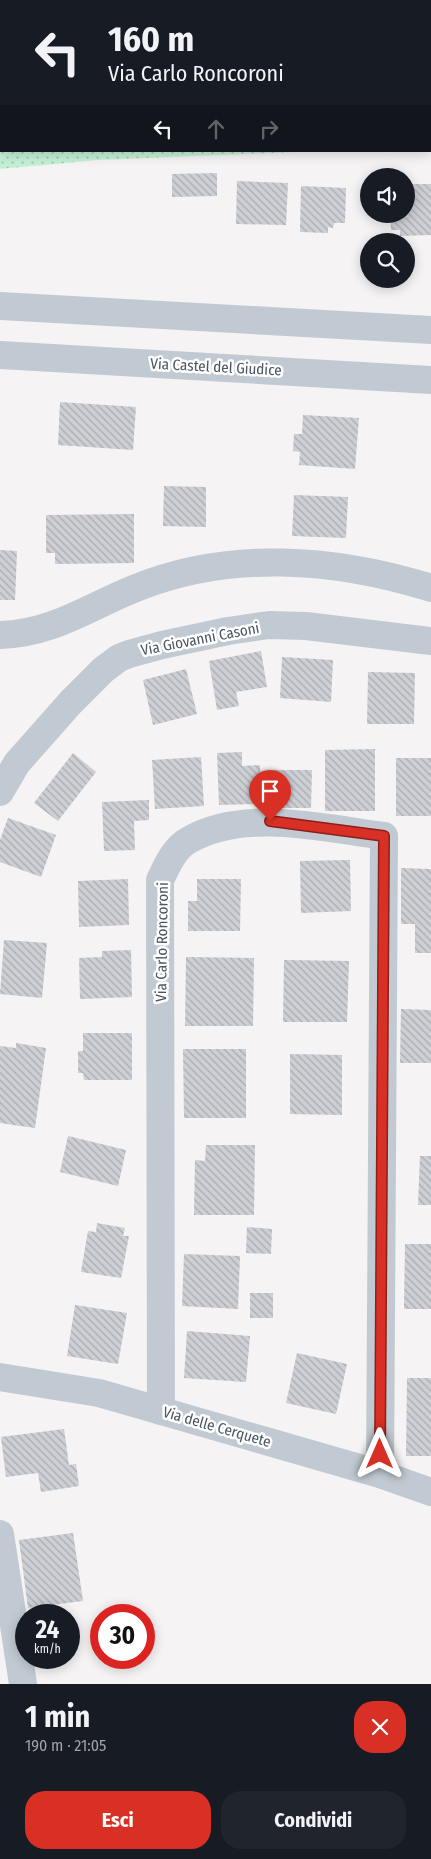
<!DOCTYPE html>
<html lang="it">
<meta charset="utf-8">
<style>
body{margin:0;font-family:"Fira Sans Condensed",sans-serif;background:#20242c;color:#f1f3f6;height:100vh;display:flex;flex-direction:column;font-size:19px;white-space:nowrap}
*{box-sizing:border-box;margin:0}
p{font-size:16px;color:#9ea1a6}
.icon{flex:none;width:28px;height:28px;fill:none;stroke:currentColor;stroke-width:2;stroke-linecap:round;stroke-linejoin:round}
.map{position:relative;height:1684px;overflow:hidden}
.details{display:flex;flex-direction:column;background:#171b24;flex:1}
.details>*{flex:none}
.hud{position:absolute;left:0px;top:0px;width:431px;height:152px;box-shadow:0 2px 12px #0003;background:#171b24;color:#f1f3f6;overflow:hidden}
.controls{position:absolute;left:360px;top:168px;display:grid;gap:10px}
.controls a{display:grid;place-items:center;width:55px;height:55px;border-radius:50%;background:#171b24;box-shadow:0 2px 12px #0003;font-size:25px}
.speed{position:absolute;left:15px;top:1604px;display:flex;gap:10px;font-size:25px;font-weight:700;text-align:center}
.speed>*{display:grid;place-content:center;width:65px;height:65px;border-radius:50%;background:#171b24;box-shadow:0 2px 12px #0003;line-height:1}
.speed small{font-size:12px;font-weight:400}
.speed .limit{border:8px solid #d22;background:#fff;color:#111}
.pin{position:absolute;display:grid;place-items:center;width:42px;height:42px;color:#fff;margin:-51px -21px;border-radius:50% 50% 50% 0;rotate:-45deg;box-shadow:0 0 5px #0007}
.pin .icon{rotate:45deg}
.me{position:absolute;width:55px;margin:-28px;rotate:0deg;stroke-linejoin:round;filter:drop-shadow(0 0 4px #0008)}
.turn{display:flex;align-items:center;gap:18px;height:105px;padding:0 25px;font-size:22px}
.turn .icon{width:65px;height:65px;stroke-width:2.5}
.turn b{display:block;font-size:35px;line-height:42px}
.lanes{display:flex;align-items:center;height:48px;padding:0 25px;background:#0003;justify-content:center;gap:25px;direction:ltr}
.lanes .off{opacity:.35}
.round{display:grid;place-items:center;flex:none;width:52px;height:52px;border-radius:20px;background:#20242c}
.headline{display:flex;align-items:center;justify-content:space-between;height:85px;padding:0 25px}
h1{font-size:30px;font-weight:700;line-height:38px}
.cta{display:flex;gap:10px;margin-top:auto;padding:10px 25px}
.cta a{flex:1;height:58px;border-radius:20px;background:#d93025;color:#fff;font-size:20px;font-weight:700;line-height:58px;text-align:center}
.cta a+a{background:#20242c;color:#f1f3f6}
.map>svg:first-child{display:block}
.grass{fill:url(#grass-dots)}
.building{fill:url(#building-back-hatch)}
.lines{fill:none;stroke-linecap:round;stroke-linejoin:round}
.minor{stroke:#c1cad2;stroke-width:28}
.route-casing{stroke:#8d1f18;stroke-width:12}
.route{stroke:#d93025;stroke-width:9}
.labels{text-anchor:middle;stroke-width:5;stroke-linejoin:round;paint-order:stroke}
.street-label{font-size:15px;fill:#4a5661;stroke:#fff}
</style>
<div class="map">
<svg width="431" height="1684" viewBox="0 0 431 1684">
<defs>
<pattern id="grass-dots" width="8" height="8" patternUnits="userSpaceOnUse" patternTransform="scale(1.25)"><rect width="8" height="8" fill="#c3f1d5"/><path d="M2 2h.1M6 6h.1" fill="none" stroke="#a0c6b0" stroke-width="1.8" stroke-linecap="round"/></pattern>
<pattern id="building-back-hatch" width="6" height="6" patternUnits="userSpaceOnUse" patternTransform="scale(1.25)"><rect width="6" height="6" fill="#cdcfd5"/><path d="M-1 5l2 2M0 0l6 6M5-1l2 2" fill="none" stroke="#a8abb0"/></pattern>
</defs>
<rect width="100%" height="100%" fill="#f5f3f3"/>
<path class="grass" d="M 0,0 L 431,0 L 431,147 L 430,1 L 1,1 L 1,151 L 320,151 L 98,160 L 0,169 Z"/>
<g class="building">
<path d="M 217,173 L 217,196 L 172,197 L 172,174 Z"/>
<path d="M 237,181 L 288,183 L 286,225 L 236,224 Z"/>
<path d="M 406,184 L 431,184 L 431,235 L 400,236 L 400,230 L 391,230 L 390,214 L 406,214 Z"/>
<path d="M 301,186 L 346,188 L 345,223 L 334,223 L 333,228 L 328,227 L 328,233 L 300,232 Z"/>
<path d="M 60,402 L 136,407 L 133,450 L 58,445 Z"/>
<path d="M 303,415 L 359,418 L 355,469 L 299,465 L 300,452 L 293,451 L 294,434 L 302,434 Z"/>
<path d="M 164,486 L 206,487 L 206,527 L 163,526 Z"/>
<path d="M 294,495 L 348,497 L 346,538 L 292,536 Z"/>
<path d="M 134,514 L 134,563 L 55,564 L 55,553 L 46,553 L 46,515 Z"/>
<path d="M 0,550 L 17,551 L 15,600 L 0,600 Z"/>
<path d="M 261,651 L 267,687 L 236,692 L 239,706 L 217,710 L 209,661 Z"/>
<path d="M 282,657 L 333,660 L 331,702 L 280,698 Z"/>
<path d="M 186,669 L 197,714 L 153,725 L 143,680 Z"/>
<path d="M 368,672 L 415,673 L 414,724 L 367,724 Z"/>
<path d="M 375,749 L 375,811 L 325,811 L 325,750 Z"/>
<path d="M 242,752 L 242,766 L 260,765 L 261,804 L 219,805 L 217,753 Z"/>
<path d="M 73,753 L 96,772 L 58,821 L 34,803 Z"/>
<path d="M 201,757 L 204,806 L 155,809 L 152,760 Z"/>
<rect x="396" y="758" width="35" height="58"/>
<path d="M 271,770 L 312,770 L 311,808 L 270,808 Z"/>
<path d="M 149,800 L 149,820 L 134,821 L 135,850 L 104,851 L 102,802 Z"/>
<path d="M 8,818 L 56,835 L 41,877 L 0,862 L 0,840 Z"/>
<path d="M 350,860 L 351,911 L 301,913 L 300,861 Z"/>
<path d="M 401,868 L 431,869 L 431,953 L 415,953 L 415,924 L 401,924 Z"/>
<path d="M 128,879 L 129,925 L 79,927 L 78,881 Z"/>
<path d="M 197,879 L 241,879 L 240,931 L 188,931 L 188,901 L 197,901 Z"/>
<path d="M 4,940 L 47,943 L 42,998 L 0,994 Z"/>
<path d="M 131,950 L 132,997 L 80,999 L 79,958 L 102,957 L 102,951 Z"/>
<path d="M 186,957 L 254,958 L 253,1026 L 185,1026 Z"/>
<path d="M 284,960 L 349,961 L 347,1022 L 283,1022 Z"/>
<path d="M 401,1009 L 431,1010 L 431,1063 L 400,1063 Z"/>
<path d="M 83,1033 L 132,1033 L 132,1080 L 84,1080 L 83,1073 L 78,1073 L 78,1051 L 83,1051 Z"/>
<path d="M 16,1043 L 46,1048 L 35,1128 L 0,1123 L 0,1046 L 16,1048 Z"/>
<path d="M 183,1049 L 246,1049 L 246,1118 L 184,1118 Z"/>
<path d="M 290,1054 L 342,1055 L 342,1115 L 290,1114 Z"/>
<path d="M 68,1136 L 126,1150 L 118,1186 L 60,1172 Z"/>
<path d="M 206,1145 L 255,1145 L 254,1215 L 194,1215 L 195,1160 L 205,1161 Z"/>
<path d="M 420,1156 L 431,1156 L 431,1205 L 418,1205 Z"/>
<path d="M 97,1223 L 125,1228 L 123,1236 L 129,1236 L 121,1278 L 81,1272 L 88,1231 L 96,1232 Z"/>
<path d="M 247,1227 L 272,1229 L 271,1254 L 246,1253 Z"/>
<path d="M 405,1244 L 431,1244 L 431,1309 L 404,1309 Z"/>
<path d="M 184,1254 L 240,1256 L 238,1309 L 182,1306 Z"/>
<rect x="250" y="1293" width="23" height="25"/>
<path d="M 75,1305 L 127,1313 L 118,1364 L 67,1356 Z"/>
<path d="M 187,1331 L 250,1336 L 246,1382 L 184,1378 Z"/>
<path d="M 297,1353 L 347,1364 L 336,1414 L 286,1403 Z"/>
<path d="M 407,1378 L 431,1378 L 431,1456 L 406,1456 Z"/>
<path d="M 64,1429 L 69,1465 L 76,1464 L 79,1486 L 41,1492 L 38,1473 L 6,1477 L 1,1437 Z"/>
<path d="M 73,1533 L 83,1601 L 28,1608 L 19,1540 Z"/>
</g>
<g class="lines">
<g class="minor">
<path d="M 0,306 L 431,330"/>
<path d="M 0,355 L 431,380"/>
<path d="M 0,635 C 54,633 88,607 136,588 C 230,550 335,558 431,588"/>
<path d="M 0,792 L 17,763 L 71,702 L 103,670 L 119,658 L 129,654 L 162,645 L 228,631 L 269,625 L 306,626 L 431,641"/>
<path d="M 0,1377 L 99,1393 L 380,1474 L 431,1492"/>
<path d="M 161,1411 L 160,880 C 167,866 174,848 189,840 C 244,808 323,828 384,836 L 380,1474"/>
<path d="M 0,1534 L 23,1684"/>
</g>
</g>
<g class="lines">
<g class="route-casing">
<path id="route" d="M 270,821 L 384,836 L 380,1454"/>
</g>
<use href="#route" class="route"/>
</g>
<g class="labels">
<g class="street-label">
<text transform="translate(216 367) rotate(3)" y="5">Via Castel del Giudice</text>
<text transform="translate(200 639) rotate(-11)" y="5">Via Giovanni Casoni</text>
<text transform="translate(162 942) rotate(-89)" y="5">Via Carlo Roncoroni</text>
<text transform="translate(217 1427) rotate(16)" y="5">Via delle Cerquete</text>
</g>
</g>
</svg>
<div class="controls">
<a><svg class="icon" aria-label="sound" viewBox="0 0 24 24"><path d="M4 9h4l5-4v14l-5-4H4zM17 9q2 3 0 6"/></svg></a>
<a><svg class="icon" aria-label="search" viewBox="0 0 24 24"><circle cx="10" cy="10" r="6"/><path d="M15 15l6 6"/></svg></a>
</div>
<div class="speed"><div>24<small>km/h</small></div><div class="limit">30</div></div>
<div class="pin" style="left:270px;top:821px;background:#d93025"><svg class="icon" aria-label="arrive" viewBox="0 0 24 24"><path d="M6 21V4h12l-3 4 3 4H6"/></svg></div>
<svg class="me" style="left:380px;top:1454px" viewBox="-20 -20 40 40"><path d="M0-17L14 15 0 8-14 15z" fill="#d93025" stroke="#fff" stroke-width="4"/></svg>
<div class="hud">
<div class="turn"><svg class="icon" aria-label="left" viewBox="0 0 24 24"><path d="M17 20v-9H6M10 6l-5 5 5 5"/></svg><div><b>160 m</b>Via Carlo Roncoroni</div></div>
<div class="lanes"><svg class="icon" aria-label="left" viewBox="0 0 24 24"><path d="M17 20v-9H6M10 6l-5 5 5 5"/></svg><svg class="icon off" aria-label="ahead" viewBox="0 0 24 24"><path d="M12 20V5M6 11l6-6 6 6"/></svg><svg class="icon off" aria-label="right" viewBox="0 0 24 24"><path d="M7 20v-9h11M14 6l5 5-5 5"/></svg></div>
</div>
</div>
<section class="details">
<div class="headline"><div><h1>1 min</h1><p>190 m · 21:05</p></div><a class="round" style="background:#d93025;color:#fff"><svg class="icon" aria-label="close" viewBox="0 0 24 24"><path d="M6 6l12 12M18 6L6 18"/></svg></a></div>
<div class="cta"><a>Esci</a><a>Condividi</a></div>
</section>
